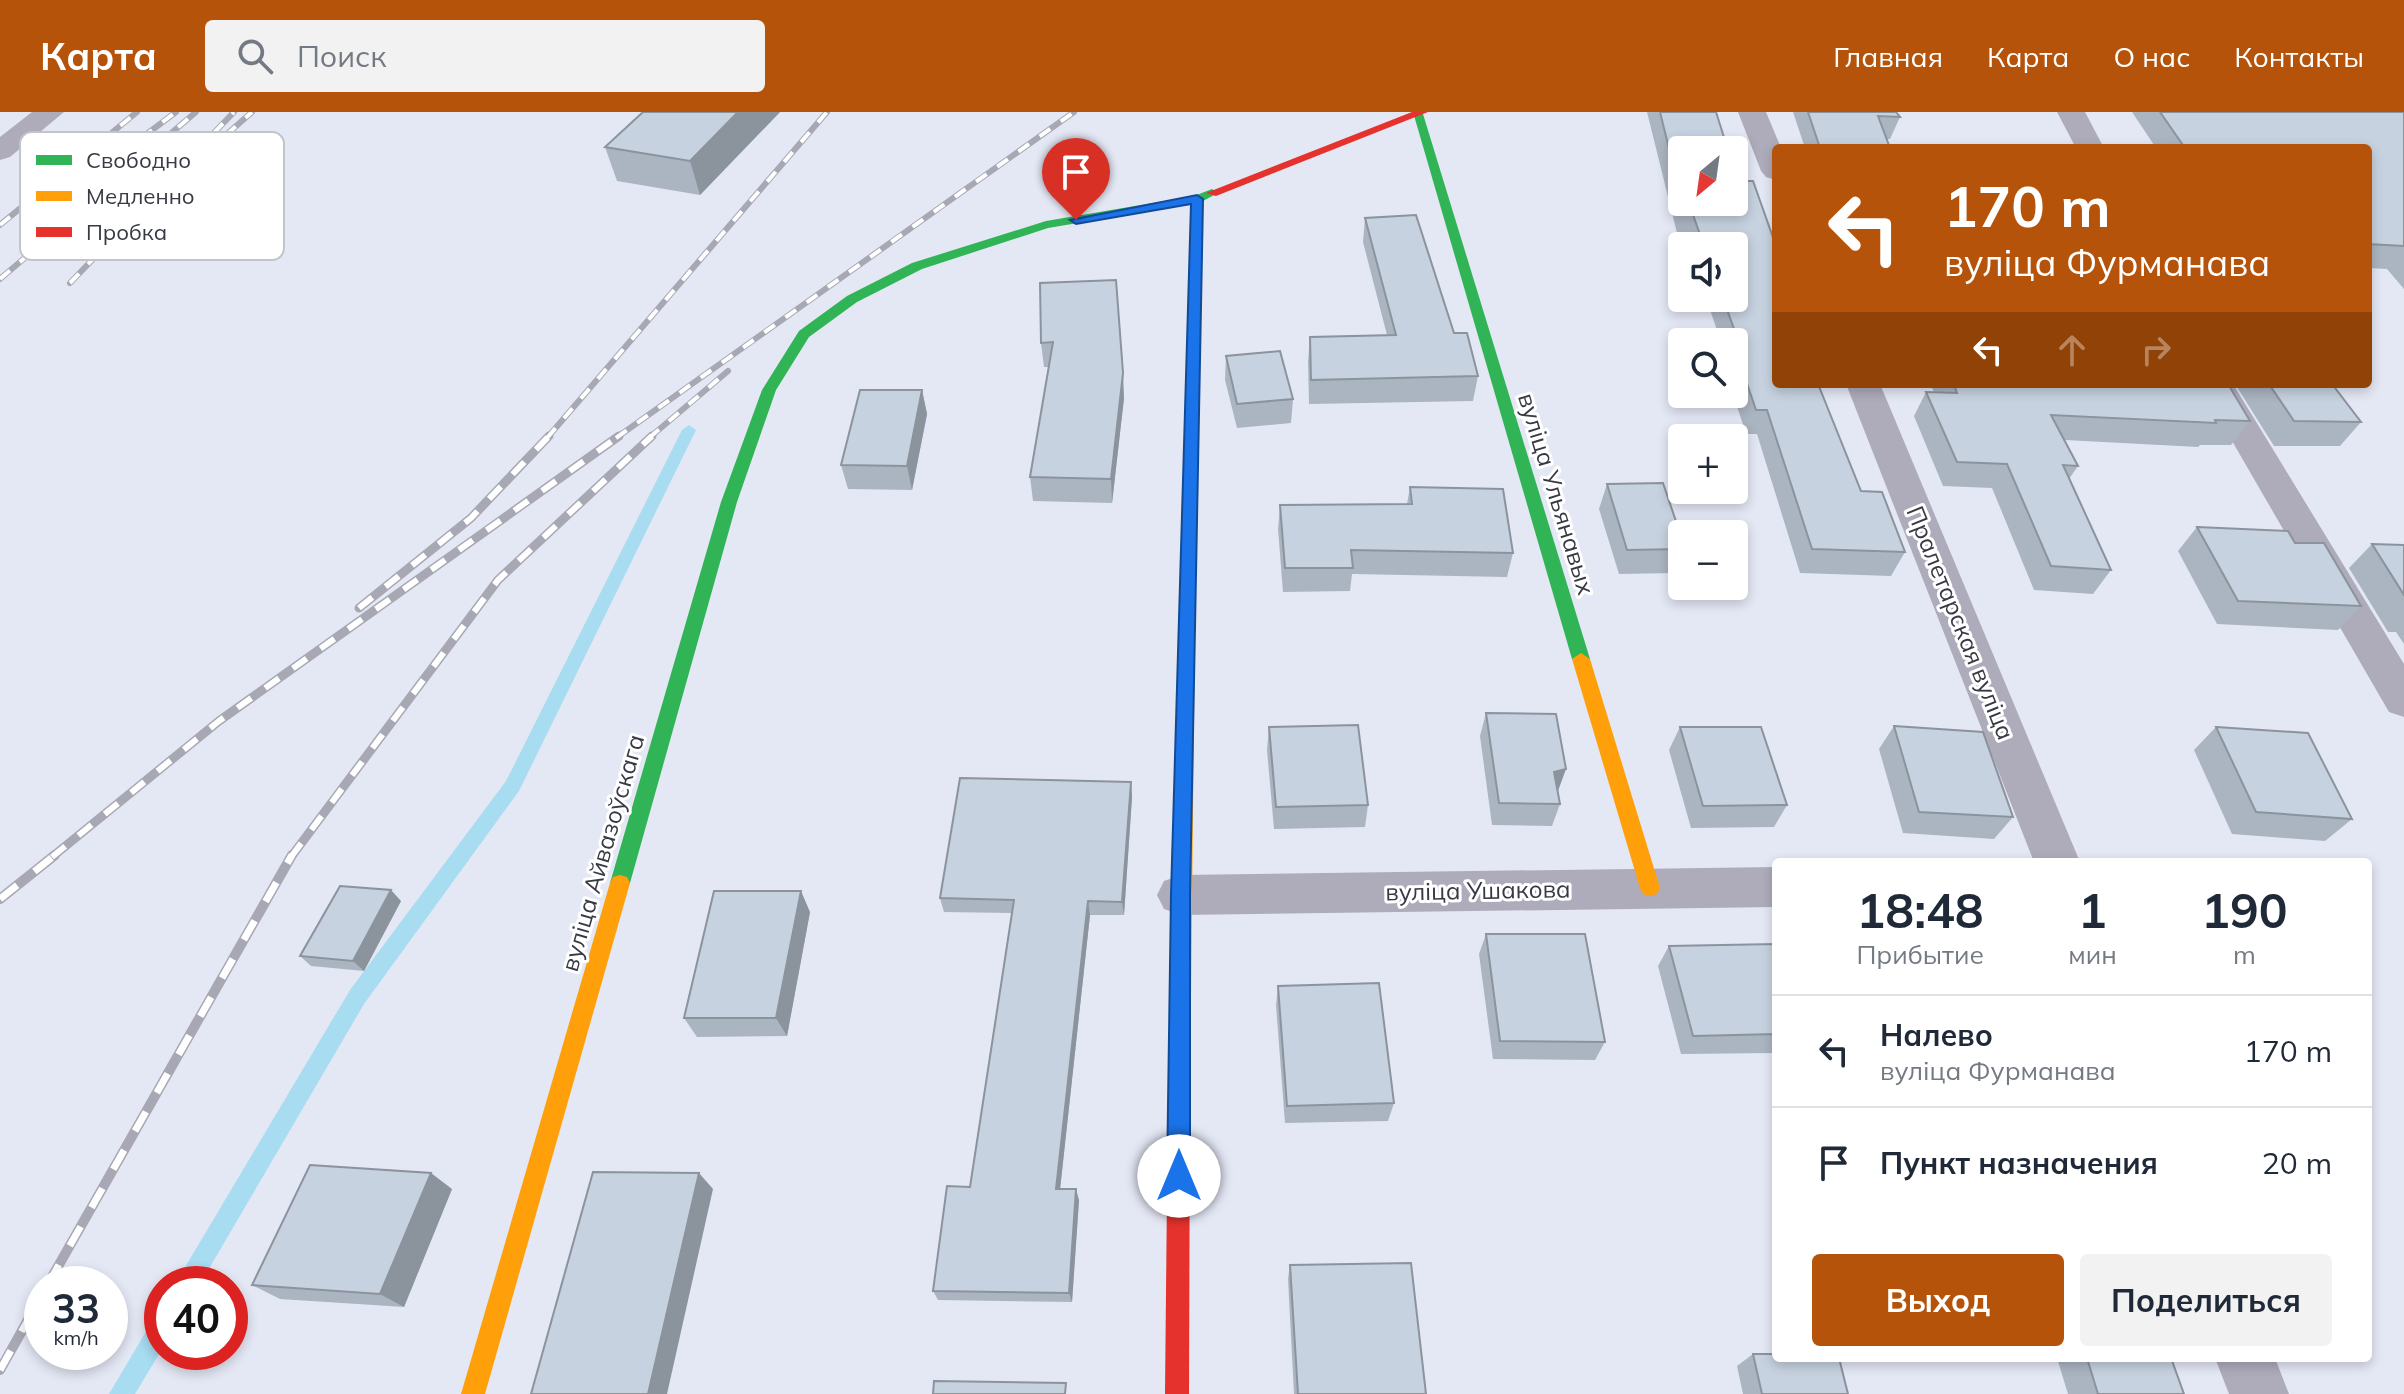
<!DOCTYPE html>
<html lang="ru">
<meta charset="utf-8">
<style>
body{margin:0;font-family:Mulish,sans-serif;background:#f2f2f3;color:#1f2937;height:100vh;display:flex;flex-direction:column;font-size:30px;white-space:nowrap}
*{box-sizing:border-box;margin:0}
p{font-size:26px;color:#747a83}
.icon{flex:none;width:44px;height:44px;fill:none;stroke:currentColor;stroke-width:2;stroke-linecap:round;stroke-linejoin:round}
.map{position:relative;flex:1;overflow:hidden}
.side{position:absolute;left:1772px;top:746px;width:600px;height:504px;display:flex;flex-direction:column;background:#fff;border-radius:8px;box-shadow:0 4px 12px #0003}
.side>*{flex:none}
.hud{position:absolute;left:1772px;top:32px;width:600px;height:244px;border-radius:8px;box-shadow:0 4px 12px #0003;background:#b45309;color:#fff;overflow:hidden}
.needle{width:52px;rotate:209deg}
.buttons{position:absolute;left:1668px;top:24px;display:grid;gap:16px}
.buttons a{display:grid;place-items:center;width:80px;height:80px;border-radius:8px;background:#fff;box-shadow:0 4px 12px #0003;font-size:40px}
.speed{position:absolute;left:24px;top:1154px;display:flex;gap:16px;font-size:40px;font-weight:700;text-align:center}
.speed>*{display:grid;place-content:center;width:104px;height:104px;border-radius:50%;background:#fff;box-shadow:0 4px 12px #0003;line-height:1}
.speed small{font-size:20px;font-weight:400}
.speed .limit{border:12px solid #d22;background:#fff;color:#111}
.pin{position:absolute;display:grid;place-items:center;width:68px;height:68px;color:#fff;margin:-82px -34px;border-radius:50% 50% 50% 0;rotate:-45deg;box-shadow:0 0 8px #0007}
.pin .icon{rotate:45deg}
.me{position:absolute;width:88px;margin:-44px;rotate:0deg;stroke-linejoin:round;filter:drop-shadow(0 0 6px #0008)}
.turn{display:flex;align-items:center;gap:28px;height:168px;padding:0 40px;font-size:36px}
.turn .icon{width:104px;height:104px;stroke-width:2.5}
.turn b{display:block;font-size:56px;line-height:68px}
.lanes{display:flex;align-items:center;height:76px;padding:0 40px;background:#0003;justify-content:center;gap:40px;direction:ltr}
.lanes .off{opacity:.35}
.eta{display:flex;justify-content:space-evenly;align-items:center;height:136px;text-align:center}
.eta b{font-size:48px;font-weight:700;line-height:56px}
.cta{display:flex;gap:16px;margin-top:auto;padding:16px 40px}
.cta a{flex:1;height:92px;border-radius:8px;background:#b45309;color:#fff;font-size:32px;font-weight:700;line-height:92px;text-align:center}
.cta a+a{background:#f2f2f3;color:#1f2937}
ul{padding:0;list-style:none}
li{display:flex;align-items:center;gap:24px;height:112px;padding:0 40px;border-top:2px solid #e0e1e3}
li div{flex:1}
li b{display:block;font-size:30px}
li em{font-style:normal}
header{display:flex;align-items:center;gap:48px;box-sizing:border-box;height:112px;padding:0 40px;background:#b45309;color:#fff}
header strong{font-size:38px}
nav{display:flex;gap:44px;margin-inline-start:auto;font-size:28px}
.search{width:560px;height:72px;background:#f2f2f3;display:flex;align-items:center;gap:20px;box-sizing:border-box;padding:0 28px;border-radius:8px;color:#747a83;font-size:30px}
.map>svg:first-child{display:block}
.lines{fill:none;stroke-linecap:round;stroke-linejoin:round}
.stream{fill:#a8dcf1;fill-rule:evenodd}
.street{fill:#aeacbb;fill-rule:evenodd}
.fast{fill:#30b455;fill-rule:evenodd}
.slow{fill:#ff9f0a;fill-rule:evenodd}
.jam{fill:#e5322d;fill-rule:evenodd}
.rail-far2-casing{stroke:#a8a8b4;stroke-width:6}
.rail-far1-casing{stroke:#a8a8b4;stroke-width:9}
.rail-casing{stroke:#a8a8b4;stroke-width:10}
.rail-far2{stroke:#fff;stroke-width:4;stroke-dasharray:13;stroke-linecap:butt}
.rail-far1{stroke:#fff;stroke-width:6;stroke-dasharray:17;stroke-linecap:butt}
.rail{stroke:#fff;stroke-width:7;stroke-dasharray:22;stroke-linecap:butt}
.wall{fill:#abb5c1}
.shaded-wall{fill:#8b939d}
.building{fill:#c7d2e0;stroke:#8b939d;stroke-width:2}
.route{fill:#1a73e8;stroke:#114b97;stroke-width:2}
.labels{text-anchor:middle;stroke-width:6;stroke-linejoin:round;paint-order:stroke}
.street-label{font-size:24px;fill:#373a43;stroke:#fff}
.key{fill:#fff;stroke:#c3c4c7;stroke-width:2}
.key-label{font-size:22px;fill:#373a43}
</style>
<header>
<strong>Карта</strong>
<div class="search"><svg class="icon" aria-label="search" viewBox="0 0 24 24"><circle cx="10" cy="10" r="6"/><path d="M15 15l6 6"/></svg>Поиск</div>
<nav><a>Главная</a><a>Карта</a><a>О нас</a><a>Контакты</a></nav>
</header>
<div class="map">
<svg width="2404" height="1282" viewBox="0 0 2404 1282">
<rect width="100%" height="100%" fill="#e4e8f5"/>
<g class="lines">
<g class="stream">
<path d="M 689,313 L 696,318 L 519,679 L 364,892 L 200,1172 L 175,1172 L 350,878 L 506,669 L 682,318 Z"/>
<path d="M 162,1202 L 162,1237 L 135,1282 L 109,1282 L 154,1206 Z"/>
</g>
<g class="street">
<path d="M 32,0 L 64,0 L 10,45 L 0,48 L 0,25 Z"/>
<path d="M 1738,0 L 1766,0 L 1781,36 L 1776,36 L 1776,68 L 1766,65 L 1761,59 Z"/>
<path d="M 2057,0 L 2085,0 L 2104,36 L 2076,36 Z"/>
<path d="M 1846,272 L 1880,272 L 2080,750 L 2034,750 Z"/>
<path d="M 2199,272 L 2233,272 L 2404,552 L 2404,605 L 2389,600 Z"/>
<path d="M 1776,755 L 1776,795 L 1181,803 L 1164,797 L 1157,783 L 1164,769 L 1181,763 Z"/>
<path d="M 2215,1246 L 2275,1246 L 2289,1282 L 2229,1282 Z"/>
</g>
<g class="fast">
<path d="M 1413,0 L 1423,2 L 1590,547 L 1581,553 L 1572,547 Z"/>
<path d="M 1212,77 L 1218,81 L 1203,89 L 1195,515 L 1193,519 L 1187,521 L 1179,515 L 1191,92 L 1048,116 L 922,157 L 857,190 L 809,225 L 776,278 L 737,390 L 630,771 L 627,777 L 620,779 L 613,777 L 610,771 L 721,390 L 762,278 L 799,219 L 847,184 L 912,151 L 1046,109 L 1194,84 Z"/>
</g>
<g class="slow">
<path d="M 1187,509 L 1195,515 L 1190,978 L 1187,985 L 1179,988 L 1171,985 L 1168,978 L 1179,515 Z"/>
<path d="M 1581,541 L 1590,547 L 1660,776 L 1657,782 L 1650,784 L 1643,782 L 1640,776 L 1572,547 Z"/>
<path d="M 620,763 L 627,765 L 630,771 L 485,1282 L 461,1282 L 610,771 L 613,765 Z"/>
</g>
<g class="jam">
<path d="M 1412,0 L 1428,0 L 1216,84 L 1206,81 Z"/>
<path d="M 1179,968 L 1187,971 L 1190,978 L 1189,1282 L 1165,1282 L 1168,978 L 1171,971 Z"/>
</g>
<g class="rail-far2-casing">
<g id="rail-far2">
<path d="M 226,23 L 252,0"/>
<path d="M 100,57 L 176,0"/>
<path d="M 0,113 L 137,0"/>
<path d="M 0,167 L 196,0"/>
<path d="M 70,171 L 234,0"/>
<path d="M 547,326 L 827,0"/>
<path d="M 616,326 L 1074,0"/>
<path d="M 649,326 L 728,259"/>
</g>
</g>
<g class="rail-far1-casing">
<g id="rail-far1">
<path d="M 359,496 L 471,406 L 549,324"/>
<path d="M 52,745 L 219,609 L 619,324"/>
<path d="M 291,745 L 498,468 L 652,324"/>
</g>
</g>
<g class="rail-casing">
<g id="rail">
<path d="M 0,787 L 55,743"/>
<path d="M 48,1172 L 292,743"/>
<path d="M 0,1258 L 42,1183"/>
</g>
</g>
<use href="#rail-far2" class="rail-far2"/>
<use href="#rail-far1" class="rail-far1"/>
<use href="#rail" class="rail"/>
</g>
<g class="wall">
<path d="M 643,0 L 780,0 L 700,83 L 617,69 L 605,35 Z"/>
<path d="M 1647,0 L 1716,0 L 1734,90 L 1776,272 L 1861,379 L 1905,440 L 1891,464 L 1800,461 L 1757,322 L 1746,322 L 1733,282 L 1734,282 L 1734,230 L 1721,230 L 1706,186 L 1734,186 L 1734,134 L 1688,134 L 1684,121 L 1677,121 Z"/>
<path d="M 1793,0 L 1896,0 L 1900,5 L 1890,27 L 1886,27 L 1890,36 L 1805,36 Z"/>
<path d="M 2132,0 L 2404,0 L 2404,177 L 2387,157 L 2368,156 L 2368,36 L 2156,36 Z"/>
<path d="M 1365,106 L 1454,221 L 1478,264 L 1473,289 L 1309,292 L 1308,250 L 1310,225 L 1387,223 L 1363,130 Z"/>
<path d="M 1040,171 L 1124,286 L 1112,391 L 1033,389 L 1030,365 L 1049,255 L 1044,255 L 1041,231 Z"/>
<path d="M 1226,244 L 1293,287 L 1291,311 L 1237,316 L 1225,268 Z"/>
<path d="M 1930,272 L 2228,272 L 2250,309 L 2231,333 L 2200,333 L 2198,335 L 2065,328 L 2078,354 L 2069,367 L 2111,458 L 2093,482 L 2034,478 L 1992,376 L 1943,374 L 1914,304 L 1926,280 L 1934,280 Z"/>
<path d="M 2235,272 L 2332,272 L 2361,310 L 2340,334 L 2274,334 Z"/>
<path d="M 922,278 L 927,302 L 912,378 L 848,377 L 841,353 Z"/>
<path d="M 1607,372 L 1682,427 L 1682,446 L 1676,461 L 1619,462 L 1599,397 Z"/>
<path d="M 1410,375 L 1513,441 L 1507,465 L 1352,462 L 1350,479 L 1283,480 L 1278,417 L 1280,393 L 1407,392 Z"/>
<path d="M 2197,415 L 2361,494 L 2338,518 L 2217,512 L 2178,439 Z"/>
<path d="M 2372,432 L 2404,433 L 2404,532 L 2396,520 L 2388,520 L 2349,456 Z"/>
<path d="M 1486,601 L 1558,680 L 1560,692 L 1552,714 L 1492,713 L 1480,624 Z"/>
<path d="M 1894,614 L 2013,705 L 1994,727 L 1903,721 L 1879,637 Z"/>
<path d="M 1269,615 L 1368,693 L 1365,715 L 1274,717 L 1267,638 Z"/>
<path d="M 1680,615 L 1787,693 L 1774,715 L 1691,716 L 1669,638 Z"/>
<path d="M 2216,615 L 2352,707 L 2325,729 L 2232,722 L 2194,638 Z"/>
<path d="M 1131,670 L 1132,685 L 1124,803 L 1090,803 L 1060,1077 L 1079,1088 L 1072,1190 L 938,1188 L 933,1179 L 970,1075 L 1012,801 L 944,800 L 940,786 Z"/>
<path d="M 401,789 L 364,859 L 311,854 L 300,844 Z"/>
<path d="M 810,800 L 787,924 L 697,925 L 684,906 Z"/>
<path d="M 1486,822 L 1605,930 L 1595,948 L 1493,947 L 1479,842 Z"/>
<path d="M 1776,832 L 1776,941 L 1681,942 L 1658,854 L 1669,834 Z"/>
<path d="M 1278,874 L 1394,991 L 1388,1009 L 1285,1011 L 1276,893 Z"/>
<path d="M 452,1077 L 404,1195 L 280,1187 L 252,1173 Z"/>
<path d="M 1290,1153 L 1426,1282 L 1294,1282 L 1288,1167 Z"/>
<path d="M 1753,1242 L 1848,1282 L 1743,1282 L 1737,1254 Z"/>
<path d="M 2057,1246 L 2171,1246 L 2184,1282 L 2068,1282 Z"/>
</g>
<g class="shaded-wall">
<path d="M 738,0 L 780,0 L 700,83 L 690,49 Z"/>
<path d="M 1123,261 L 1124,286 L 1112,391 L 1111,367 Z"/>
<path d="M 922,278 L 927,302 L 912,378 L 907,354 Z"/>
<path d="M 1566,657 L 1558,679 L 1554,660 Z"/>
<path d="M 1131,670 L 1132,685 L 1124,803 L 1122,790 Z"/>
<path d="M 391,778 L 401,789 L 364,859 L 353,849 Z"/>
<path d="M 801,779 L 810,800 L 787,924 L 776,906 Z"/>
<path d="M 1088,789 L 1090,803 L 1059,1087 L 1056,1077 Z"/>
<path d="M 431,1061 L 452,1077 L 404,1195 L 380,1182 Z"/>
<path d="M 699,1061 L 713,1077 L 667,1282 L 648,1282 Z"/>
<path d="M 1076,1077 L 1079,1088 L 1072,1190 L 1069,1181 Z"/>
</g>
<g class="building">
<path d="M 643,0 L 738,0 L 690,49 L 605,35 Z"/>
<path d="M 1660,0 L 1716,0 L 1728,38 L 1682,38 L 1682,89 Z"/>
<path d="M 1808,0 L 1896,0 L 1900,5 L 1878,4 L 1890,36 L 1820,36 Z"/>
<path d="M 2160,0 L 2404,0 L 2404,134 L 2368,132 L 2368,36 L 2185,36 Z"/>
<path d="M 1734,56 L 1738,69 L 1753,69 L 1776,134 L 1776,272 L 1818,272 L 1861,379 L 1882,380 L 1905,440 L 1812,437 L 1767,298 L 1756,298 L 1738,245 L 1744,245 L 1723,186 L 1734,186 L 1734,134 L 1704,134 L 1691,97 L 1684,97 L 1682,90 L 1734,90 Z"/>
<path d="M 1416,103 L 1454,221 L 1467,221 L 1478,264 L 1311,268 L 1310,225 L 1396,223 L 1365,106 Z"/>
<path d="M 1116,168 L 1123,261 L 1111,367 L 1030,365 L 1053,230 L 1041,231 L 1040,171 Z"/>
<path d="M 1280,239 L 1293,287 L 1237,292 L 1226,244 Z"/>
<path d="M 1954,272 L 2228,272 L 2250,309 L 2215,308 L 2216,311 L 2051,303 L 2078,354 L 2063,353 L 2111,458 L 2051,454 L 2007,352 L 1957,350 L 1926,280 L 1957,281 Z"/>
<path d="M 2269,272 L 2332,272 L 2361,310 L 2294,309 Z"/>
<path d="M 860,278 L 922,278 L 907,354 L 841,353 Z"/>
<path d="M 1663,371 L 1682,427 L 1682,437 L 1627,438 L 1607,372 Z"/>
<path d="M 1410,375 L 1503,377 L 1513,441 L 1351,438 L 1353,456 L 1285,456 L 1280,393 L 1412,392 Z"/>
<path d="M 2197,415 L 2288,419 L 2295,431 L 2324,431 L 2361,494 L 2238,489 Z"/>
<path d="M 2372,432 L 2404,433 L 2404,483 Z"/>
<path d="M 1486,601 L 1556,602 L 1566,657 L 1554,660 L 1560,692 L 1499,691 Z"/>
<path d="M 1358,613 L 1368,693 L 1276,695 L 1269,615 Z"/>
<path d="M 1894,614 L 1983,620 L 2013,705 L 1919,700 Z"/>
<path d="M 1680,615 L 1761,615 L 1787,693 L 1703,694 Z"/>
<path d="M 2216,615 L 2308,621 L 2352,707 L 2256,700 Z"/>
<path d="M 960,666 L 1131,670 L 1122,790 L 1088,789 L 1056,1077 L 1076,1077 L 1069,1181 L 933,1179 L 947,1074 L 970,1075 L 1014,788 L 940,786 Z"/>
<path d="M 340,774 L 391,778 L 353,849 L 300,844 Z"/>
<path d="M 714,779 L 801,779 L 776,906 L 684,906 Z"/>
<path d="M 1486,822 L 1585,822 L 1605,930 L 1500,929 Z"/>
<path d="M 1776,832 L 1776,922 L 1693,924 L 1669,834 Z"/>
<path d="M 1379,871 L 1394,991 L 1287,994 L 1278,874 Z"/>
<path d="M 310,1053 L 431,1061 L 380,1182 L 252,1173 Z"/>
<path d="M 593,1060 L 699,1061 L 648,1282 L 531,1282 Z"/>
<path d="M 1411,1151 L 1426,1282 L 1298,1282 L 1290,1153 Z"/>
<path d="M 1753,1242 L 1776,1242 L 1776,1246 L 1839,1246 L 1848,1282 L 1762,1282 Z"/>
<path d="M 2087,1246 L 2171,1246 L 2184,1282 L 2098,1282 Z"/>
<path d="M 934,1269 L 1066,1271 L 1065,1282 L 933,1282 Z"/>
</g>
<path class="route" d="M 1197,83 L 1203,87 L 1190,783 L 1190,1064 L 1187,1071 L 1179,1075 L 1171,1071 L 1167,1064 L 1171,783 L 1191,92 L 1076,112 L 1070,108 Z"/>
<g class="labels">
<g class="street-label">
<text transform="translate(1556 382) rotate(73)" y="8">вуліца Ульянавых</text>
<text transform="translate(1960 511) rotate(68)" y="8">Пралетарская вуліца</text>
<text transform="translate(603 741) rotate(-74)" y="8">вуліца Айвазоўскага</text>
<text transform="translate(1478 779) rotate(-1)" y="8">вуліца Ушакова</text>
</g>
</g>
<rect x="20" y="20" width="264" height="128" rx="12" class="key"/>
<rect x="36" y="43" width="36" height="10" fill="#30b455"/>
<rect x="36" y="79" width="36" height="10" fill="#ff9f0a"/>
<rect x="36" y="115" width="36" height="10" fill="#e5322d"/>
<g class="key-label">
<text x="86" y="56">Свободно</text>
<text x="86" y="92">Медленно</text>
<text x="86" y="128">Пробка</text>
</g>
</svg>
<div class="buttons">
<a><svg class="needle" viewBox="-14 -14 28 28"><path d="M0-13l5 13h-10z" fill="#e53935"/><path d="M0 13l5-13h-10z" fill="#747a83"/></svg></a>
<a><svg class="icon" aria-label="sound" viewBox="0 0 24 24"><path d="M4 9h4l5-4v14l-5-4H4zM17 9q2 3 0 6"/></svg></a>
<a><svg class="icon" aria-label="search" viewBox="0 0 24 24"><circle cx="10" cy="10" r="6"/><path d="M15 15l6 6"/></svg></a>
<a>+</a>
<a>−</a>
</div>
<div class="speed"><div>33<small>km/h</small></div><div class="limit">40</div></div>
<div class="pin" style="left:1076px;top:108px;background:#d93025"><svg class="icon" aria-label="arrive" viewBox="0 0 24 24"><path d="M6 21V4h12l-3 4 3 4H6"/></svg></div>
<svg class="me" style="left:1179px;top:1064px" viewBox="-20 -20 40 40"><circle r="19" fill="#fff"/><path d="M0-13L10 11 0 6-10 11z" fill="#1a73e8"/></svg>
<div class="hud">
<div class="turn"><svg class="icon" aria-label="left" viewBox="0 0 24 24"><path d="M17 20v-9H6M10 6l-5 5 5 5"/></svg><div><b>170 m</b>вуліца Фурманава</div></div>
<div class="lanes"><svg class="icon" aria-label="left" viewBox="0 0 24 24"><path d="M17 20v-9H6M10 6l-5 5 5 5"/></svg><svg class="icon off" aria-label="ahead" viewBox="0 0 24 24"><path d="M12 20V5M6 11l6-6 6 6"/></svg><svg class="icon off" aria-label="right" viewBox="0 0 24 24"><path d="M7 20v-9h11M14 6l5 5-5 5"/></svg></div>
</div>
<section class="side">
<div class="eta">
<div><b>18:48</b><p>Прибытие</p></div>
<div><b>1</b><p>мин</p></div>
<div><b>190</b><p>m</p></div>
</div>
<ul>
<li><svg class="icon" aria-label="left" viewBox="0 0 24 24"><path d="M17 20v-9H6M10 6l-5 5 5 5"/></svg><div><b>Налево</b><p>вуліца Фурманава</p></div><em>170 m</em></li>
<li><svg class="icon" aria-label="arrive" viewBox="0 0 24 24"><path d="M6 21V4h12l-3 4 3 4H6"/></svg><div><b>Пункт назначения</b></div><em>20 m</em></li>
</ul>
<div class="cta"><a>Выход</a><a>Поделиться</a></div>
</section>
</div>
